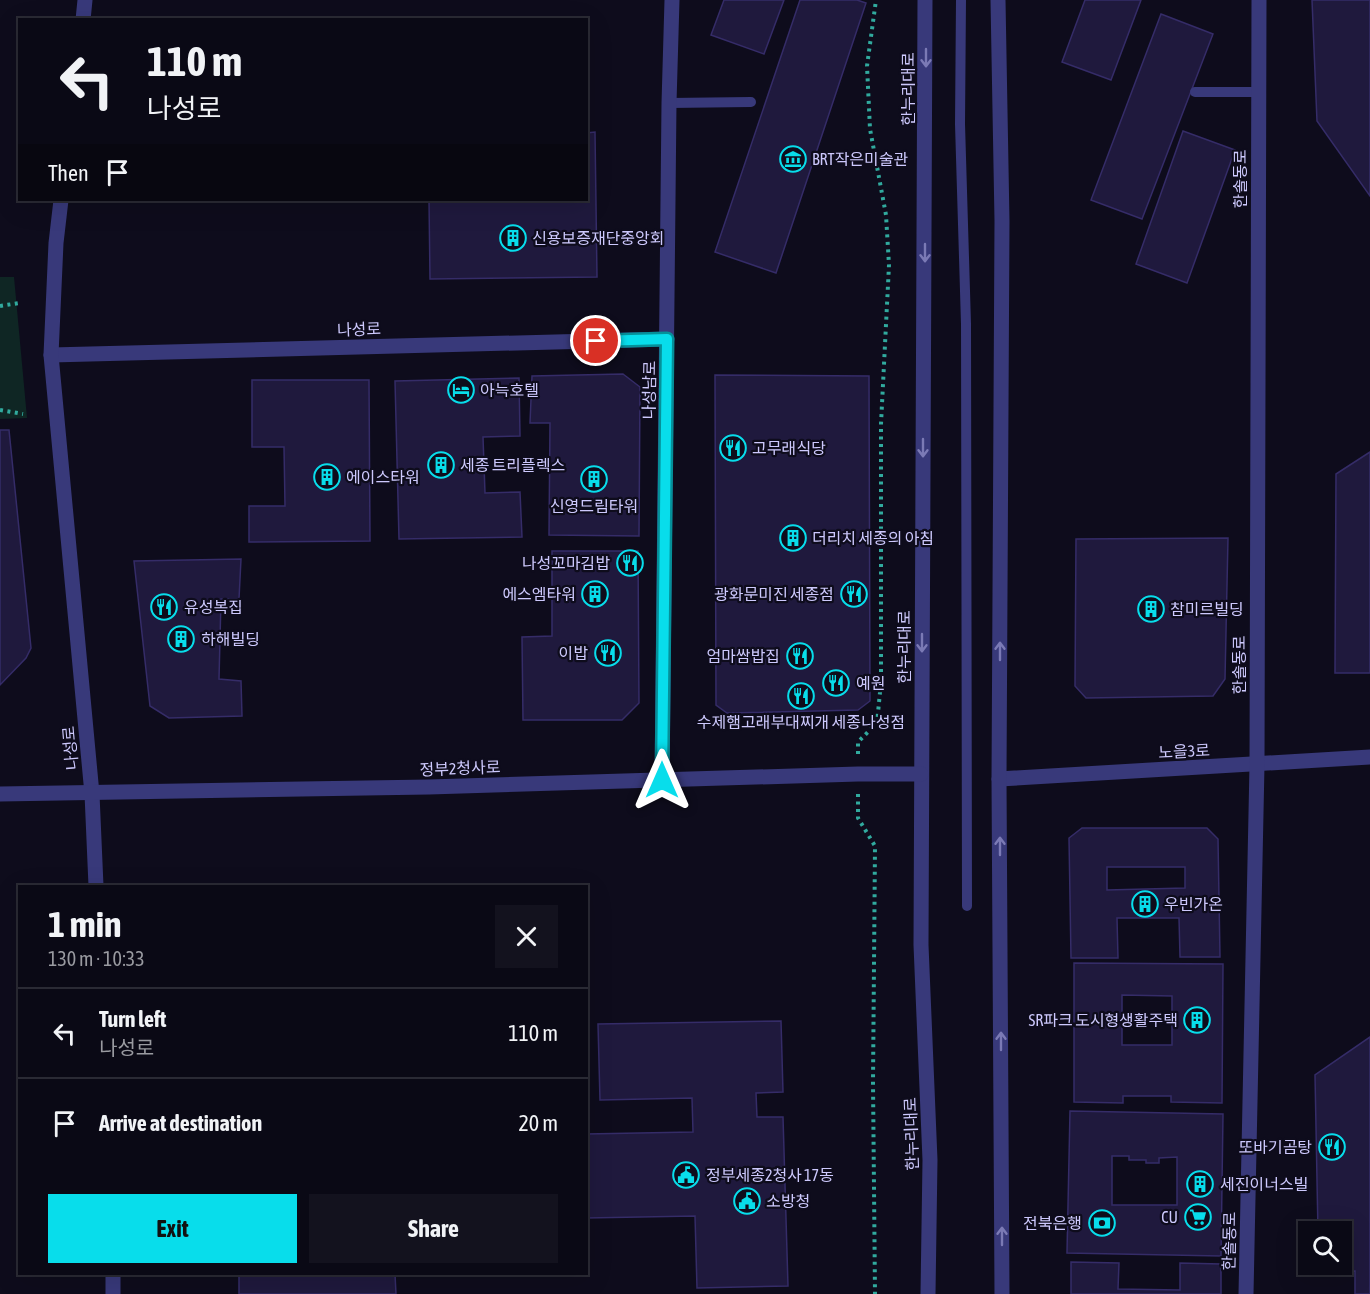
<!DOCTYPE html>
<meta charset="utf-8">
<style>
body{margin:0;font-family:"Asap Condensed","Noto Sans KR",sans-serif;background:#13121e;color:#f1f3f6;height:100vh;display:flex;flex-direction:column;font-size:22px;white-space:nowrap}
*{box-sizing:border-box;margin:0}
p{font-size:20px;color:#999aa0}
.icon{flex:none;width:33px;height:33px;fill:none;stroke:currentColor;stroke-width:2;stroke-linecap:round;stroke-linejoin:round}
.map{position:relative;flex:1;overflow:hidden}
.details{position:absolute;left:18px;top:885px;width:570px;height:390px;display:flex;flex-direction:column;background:#0a0915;border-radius:0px;box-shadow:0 6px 24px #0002,0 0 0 2px #2a2a34}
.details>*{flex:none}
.guide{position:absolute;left:18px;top:18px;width:570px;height:183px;border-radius:0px;box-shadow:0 6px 24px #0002,0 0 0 2px #2a2a34;background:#0a0915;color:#f1f3f6;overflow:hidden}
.fabs{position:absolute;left:1298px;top:1221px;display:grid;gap:12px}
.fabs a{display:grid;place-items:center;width:54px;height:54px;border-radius:0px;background:#0a0915;box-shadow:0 6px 24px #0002,0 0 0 2px #2a2a34;font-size:30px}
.pin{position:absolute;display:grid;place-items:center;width:51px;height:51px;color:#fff;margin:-26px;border:3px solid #fff;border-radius:50%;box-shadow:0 2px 6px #0007}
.me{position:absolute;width:66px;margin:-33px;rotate:0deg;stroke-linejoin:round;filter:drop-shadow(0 0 4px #0008)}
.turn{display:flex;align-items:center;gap:21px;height:126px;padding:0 30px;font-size:27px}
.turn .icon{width:78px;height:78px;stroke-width:2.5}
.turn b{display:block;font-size:42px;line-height:51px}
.then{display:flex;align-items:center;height:57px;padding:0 30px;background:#0003;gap:12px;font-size:22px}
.round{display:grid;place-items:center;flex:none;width:63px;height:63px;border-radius:0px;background:#13121e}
.head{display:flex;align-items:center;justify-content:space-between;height:102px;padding:0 30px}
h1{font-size:36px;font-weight:700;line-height:45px}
.button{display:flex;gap:12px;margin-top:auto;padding:12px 30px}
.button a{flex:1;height:69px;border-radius:0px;background:#08ddeb;color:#111;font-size:24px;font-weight:700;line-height:69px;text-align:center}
.button a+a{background:#13121e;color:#f1f3f6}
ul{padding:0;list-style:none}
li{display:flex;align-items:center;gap:18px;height:90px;padding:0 30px;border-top:2px solid #2a2a34}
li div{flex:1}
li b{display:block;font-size:22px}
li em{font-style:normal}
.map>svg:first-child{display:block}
.green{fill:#0f2624}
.building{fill:#1f193d;stroke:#352c68;stroke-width:1.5;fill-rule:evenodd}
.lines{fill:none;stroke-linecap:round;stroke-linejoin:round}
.path{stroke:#31aa9e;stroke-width:4;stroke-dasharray:3 4.5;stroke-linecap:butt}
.service{stroke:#38397a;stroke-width:10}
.minor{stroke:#38397a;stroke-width:15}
.tertiary{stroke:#38397a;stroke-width:15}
.oneway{stroke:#7b7ab5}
.route-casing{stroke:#059099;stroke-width:15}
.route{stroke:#08ddeb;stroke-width:10}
.labels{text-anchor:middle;stroke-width:4.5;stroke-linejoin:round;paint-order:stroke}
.street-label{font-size:16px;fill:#cdc9fd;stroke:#0e0c1c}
.poi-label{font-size:16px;fill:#cdc9fd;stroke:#0e0c1c;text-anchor:start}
</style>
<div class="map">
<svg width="1370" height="1294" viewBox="0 0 1370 1294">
<rect width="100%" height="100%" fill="#0e0c1c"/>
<path class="green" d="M 0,277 L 14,277 L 27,418 L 0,419 Z"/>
<g class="building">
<path d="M 724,0 L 784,0 L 764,54 L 711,35 Z"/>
<path d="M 800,0 L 857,0 L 866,3 L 776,273 L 715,252 Z"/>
<path d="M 1085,0 L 1141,0 L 1111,80 L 1062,62 Z"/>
<path d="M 1312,0 L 1370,0 L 1370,196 L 1317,121 Z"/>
<path d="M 1161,14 L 1213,34 L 1142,219 L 1091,200 Z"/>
<path d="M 1183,131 L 1235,150 L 1187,283 L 1136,264 Z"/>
<path d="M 595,132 L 597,277 L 430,279 L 429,200 L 586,200 L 586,133 Z"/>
<path d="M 623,374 L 640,387 L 639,536 L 549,535 L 550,423 L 530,423 L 532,376 Z"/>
<path d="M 715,375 L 869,376 L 870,701 L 858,710 L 727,713 L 716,705 Z"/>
<path d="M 519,378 L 520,436 L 483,437 L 485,493 L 520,492 L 522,537 L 399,539 L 395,381 Z"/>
<path d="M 252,380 L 369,380 L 370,541 L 249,542 L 249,506 L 285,506 L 284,447 L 252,447 Z"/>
<path d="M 0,430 L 9,430 L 31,648 L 26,658 L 0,685 Z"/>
<path d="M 1370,452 L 1370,673 L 1335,673 L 1336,474 Z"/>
<path d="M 1228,538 L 1225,679 L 1213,696 L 1086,698 L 1075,686 L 1076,539 Z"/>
<path d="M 552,551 L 638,551 L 639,703 L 622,720 L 523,720 L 522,637 L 552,636 Z"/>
<path d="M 241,559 L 239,599 L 221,599 L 219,679 L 241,681 L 242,716 L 169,718 L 150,706 L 134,561 Z"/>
<path d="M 1082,828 L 1207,828 L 1218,839 L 1220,957 L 1180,957 L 1179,918 L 1117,918 L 1118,958 L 1071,958 L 1069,838 ZM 1107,867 L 1185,867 L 1185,888 L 1107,890 Z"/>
<path d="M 1074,963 L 1223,964 L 1222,1103 L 1171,1102 L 1171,1096 L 1123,1096 L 1123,1103 L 1074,1102 ZM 1122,995 L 1172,996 L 1172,1045 L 1122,1045 Z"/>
<path d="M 781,1021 L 783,1092 L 756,1093 L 757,1117 L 783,1117 L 788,1286 L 697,1288 L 695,1216 L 586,1218 L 586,1134 L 693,1132 L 692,1098 L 600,1100 L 598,1024 Z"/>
<path d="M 1370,1037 L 1370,1294 L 1355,1294 L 1355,1271 L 1319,1272 L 1318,1264 L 1341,1264 L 1341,1232 L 1318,1232 L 1315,1075 Z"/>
<path d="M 1070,1111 L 1223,1114 L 1221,1256 L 1067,1253 ZM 1112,1156 L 1129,1156 L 1129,1160 L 1146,1160 L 1146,1163 L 1159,1163 L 1159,1158 L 1177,1157 L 1177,1205 L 1112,1205 Z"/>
<path d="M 1071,1262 L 1119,1263 L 1118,1289 L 1180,1290 L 1180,1263 L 1221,1264 L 1221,1294 L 1071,1294 Z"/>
<path d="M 239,1274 L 395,1274 L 396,1294 L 239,1294 Z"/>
</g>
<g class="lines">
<g class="path">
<path d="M 0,306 L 19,303"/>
<path d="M 0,410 L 23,414"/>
<path d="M 858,754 L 858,742 L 877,723 L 881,682 L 881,424 L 889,265 L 886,215 L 870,129 L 867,66 L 876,0"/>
<path d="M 858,794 L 858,818 L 875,846 L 873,1082 L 875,1294"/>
</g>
<g class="service">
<path d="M 961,0 L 960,124 L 966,324 L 967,906"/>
<path d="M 1195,92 L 1258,92"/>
<path d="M 669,103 L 751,102"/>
</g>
<g class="minor">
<path d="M 51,355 L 667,339"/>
<path d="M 999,779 L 1370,757"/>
<path d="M 662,781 L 669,103 L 672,0"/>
<path d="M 1246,1294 L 1257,765 L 1259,0"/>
</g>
<g class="tertiary">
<path d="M 925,0 L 921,945 L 930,1160 L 928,1294"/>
<path d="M 998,0 L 1002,221 L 999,779 L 1002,1294"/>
<path d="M 83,20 L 85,0"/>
<path d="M 61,200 L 56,243 L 51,355 L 92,794 L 96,886"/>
<path d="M 0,794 L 429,787 L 858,774 L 921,774"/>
<path d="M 113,1274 L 113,1294"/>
</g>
</g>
<defs><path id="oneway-shaft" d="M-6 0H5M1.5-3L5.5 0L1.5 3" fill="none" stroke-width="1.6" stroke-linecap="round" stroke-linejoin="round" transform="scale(1.5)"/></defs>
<g class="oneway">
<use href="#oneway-shaft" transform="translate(926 58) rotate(90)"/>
<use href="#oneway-shaft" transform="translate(925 253) rotate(90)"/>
<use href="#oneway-shaft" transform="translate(923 448) rotate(90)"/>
<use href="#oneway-shaft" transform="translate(922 643) rotate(90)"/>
<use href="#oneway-shaft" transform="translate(1000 651) rotate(-90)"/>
<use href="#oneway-shaft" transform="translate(1000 846) rotate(-90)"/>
<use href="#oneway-shaft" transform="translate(1001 1041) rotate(-90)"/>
<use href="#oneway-shaft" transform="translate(1002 1236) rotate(-90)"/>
</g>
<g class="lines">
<g class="route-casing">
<path id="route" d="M 596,341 L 667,339 L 662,780"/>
</g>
<use href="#route" class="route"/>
</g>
<defs>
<g id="museum-ring" transform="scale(1.35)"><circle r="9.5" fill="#0e0c1c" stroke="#08ddeb" stroke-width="1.5"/><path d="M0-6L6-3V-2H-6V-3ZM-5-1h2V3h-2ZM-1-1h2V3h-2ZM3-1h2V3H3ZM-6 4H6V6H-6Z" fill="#08ddeb"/></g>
<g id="building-ring" transform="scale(1.35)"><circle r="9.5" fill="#0e0c1c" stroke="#08ddeb" stroke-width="1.5"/><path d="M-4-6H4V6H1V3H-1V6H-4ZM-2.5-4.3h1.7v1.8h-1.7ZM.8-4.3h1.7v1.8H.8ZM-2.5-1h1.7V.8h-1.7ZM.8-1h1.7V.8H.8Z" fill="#08ddeb"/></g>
<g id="hotel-ring" transform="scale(1.35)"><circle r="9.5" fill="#0e0c1c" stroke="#08ddeb" stroke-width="1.5"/><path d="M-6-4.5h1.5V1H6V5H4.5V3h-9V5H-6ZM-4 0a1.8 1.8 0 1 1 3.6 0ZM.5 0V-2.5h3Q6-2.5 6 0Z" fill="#08ddeb"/></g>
<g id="restaurant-ring" transform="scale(1.35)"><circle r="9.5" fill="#0e0c1c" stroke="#08ddeb" stroke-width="1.5"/><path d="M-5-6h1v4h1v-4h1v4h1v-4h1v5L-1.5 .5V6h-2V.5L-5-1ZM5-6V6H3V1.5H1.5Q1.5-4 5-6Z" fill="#08ddeb"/></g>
<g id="civic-ring" transform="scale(1.35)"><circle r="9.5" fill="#0e0c1c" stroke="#08ddeb" stroke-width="1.5"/><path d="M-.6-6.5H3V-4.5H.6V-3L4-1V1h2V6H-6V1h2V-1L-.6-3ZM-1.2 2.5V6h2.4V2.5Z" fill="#08ddeb"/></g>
<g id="supermarket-ring" transform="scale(1.35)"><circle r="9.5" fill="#0e0c1c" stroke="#08ddeb" stroke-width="1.5"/><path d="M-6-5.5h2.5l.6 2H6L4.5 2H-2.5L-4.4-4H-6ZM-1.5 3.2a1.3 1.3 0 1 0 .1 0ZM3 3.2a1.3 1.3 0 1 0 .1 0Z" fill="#08ddeb"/></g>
<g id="bank-ring" transform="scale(1.35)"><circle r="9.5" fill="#0e0c1c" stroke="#08ddeb" stroke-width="1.5"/><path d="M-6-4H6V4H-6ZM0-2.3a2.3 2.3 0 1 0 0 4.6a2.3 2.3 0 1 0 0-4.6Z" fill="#08ddeb"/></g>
</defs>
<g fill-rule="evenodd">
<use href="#museum-ring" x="793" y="159"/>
<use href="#building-ring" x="513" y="238"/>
<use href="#hotel-ring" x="461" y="390"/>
<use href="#restaurant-ring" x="733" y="448"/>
<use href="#building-ring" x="441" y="465"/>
<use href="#building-ring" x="327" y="477"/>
<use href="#building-ring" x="594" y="479"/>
<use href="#building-ring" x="793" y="538"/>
<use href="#restaurant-ring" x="630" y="563"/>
<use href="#building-ring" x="595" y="594"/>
<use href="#restaurant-ring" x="854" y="594"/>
<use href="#restaurant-ring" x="164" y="607"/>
<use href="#building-ring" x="1151" y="609"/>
<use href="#building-ring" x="181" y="639"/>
<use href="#restaurant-ring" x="608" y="653"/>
<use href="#restaurant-ring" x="800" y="656"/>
<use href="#restaurant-ring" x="836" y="683"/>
<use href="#restaurant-ring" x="801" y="696"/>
<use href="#building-ring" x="1145" y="904"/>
<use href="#building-ring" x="1197" y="1020"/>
<use href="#restaurant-ring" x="1332" y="1147"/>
<use href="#civic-ring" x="686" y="1175"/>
<use href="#building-ring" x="1200" y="1184"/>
<use href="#civic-ring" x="747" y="1201"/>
<use href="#supermarket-ring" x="1198" y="1217"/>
<use href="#bank-ring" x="1102" y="1223"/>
</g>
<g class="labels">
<g class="street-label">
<text transform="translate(908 89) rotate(-90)" y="6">한누리대로</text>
<text transform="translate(1240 179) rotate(-90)" y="6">한솔동로</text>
<text transform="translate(359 329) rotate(-2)" y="6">나성로</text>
<text transform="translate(649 390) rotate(-89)" y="6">나성남로</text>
<text transform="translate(904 647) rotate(-90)" y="6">한누리대로</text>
<text transform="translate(1239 665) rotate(-90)" y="6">한솔동로</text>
<text transform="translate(70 748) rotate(-95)" y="6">나성로</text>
<text transform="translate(1184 751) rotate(-3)" y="6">노을3로</text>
<text transform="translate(460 768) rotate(-2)" y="6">정부2청사로</text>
<text transform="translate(911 1134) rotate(-92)" y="6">한누리대로</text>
<text transform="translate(1229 1241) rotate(-89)" y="6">한솔동로</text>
</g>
<g class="poi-label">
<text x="812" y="165">BRT작은미술관</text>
<text x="532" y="244">신용보증재단중앙회</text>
<text x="480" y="396">아늑호텔</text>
<text x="752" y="454">고무래식당</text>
<text x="460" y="471">세종 트리플렉스</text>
<text x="346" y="483">에이스타워</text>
<text x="594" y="512" text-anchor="middle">신영드림타워</text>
<text x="812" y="544">더리치 세종의 아침</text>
<text x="610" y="569" text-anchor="end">나성꼬마김밥</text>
<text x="576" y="600" text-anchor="end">에스엠타워</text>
<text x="834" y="600" text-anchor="end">광화문미진 세종점</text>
<text x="184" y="613">유성복집</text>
<text x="1170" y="615">참미르빌딩</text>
<text x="201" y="645">하해빌딩</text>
<text x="588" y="659" text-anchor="end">이밥</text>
<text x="780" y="662" text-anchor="end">엄마쌈밥집</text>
<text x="856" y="689">예원</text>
<text x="801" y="728" text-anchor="middle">수제햄고래부대찌개 세종나성점</text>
<text x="1164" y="910">우빈가온</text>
<text x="1178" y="1026" text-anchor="end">SR파크 도시형생활주택</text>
<text x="1312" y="1153" text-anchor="end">또바기곰탕</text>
<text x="706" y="1181">정부세종2청사 17동</text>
<text x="1220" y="1190">세진이너스빌</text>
<text x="766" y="1207">소방청</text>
<text x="1178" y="1223" text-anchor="end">CU</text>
<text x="1082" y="1229" text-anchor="end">전북은행</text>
</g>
</g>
</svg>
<div class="fabs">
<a><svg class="icon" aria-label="search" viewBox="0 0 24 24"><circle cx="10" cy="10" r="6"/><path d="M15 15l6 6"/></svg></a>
</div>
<div class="pin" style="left:596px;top:341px;background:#d93025"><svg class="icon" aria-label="arrive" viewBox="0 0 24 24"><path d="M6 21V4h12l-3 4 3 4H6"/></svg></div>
<svg class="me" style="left:662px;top:780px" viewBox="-20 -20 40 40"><path d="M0-17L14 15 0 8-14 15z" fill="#08ddeb" stroke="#fff" stroke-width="4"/></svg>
<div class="guide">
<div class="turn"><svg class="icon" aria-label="left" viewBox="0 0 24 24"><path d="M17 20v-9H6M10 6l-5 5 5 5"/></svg><div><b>110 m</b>나성로</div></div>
<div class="then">Then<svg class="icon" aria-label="arrive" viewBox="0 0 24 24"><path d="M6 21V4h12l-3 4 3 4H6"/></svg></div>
</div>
<section class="details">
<div class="head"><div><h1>1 min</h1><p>130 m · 10:33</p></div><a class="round"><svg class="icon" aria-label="close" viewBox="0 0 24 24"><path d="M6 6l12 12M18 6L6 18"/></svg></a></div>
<ul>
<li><svg class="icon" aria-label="left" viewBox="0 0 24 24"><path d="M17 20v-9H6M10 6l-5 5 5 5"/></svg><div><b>Turn left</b><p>나성로</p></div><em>110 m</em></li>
<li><svg class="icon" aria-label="arrive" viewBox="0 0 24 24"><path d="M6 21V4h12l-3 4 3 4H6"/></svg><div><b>Arrive at destination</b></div><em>20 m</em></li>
</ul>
<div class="button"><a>Exit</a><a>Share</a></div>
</section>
</div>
